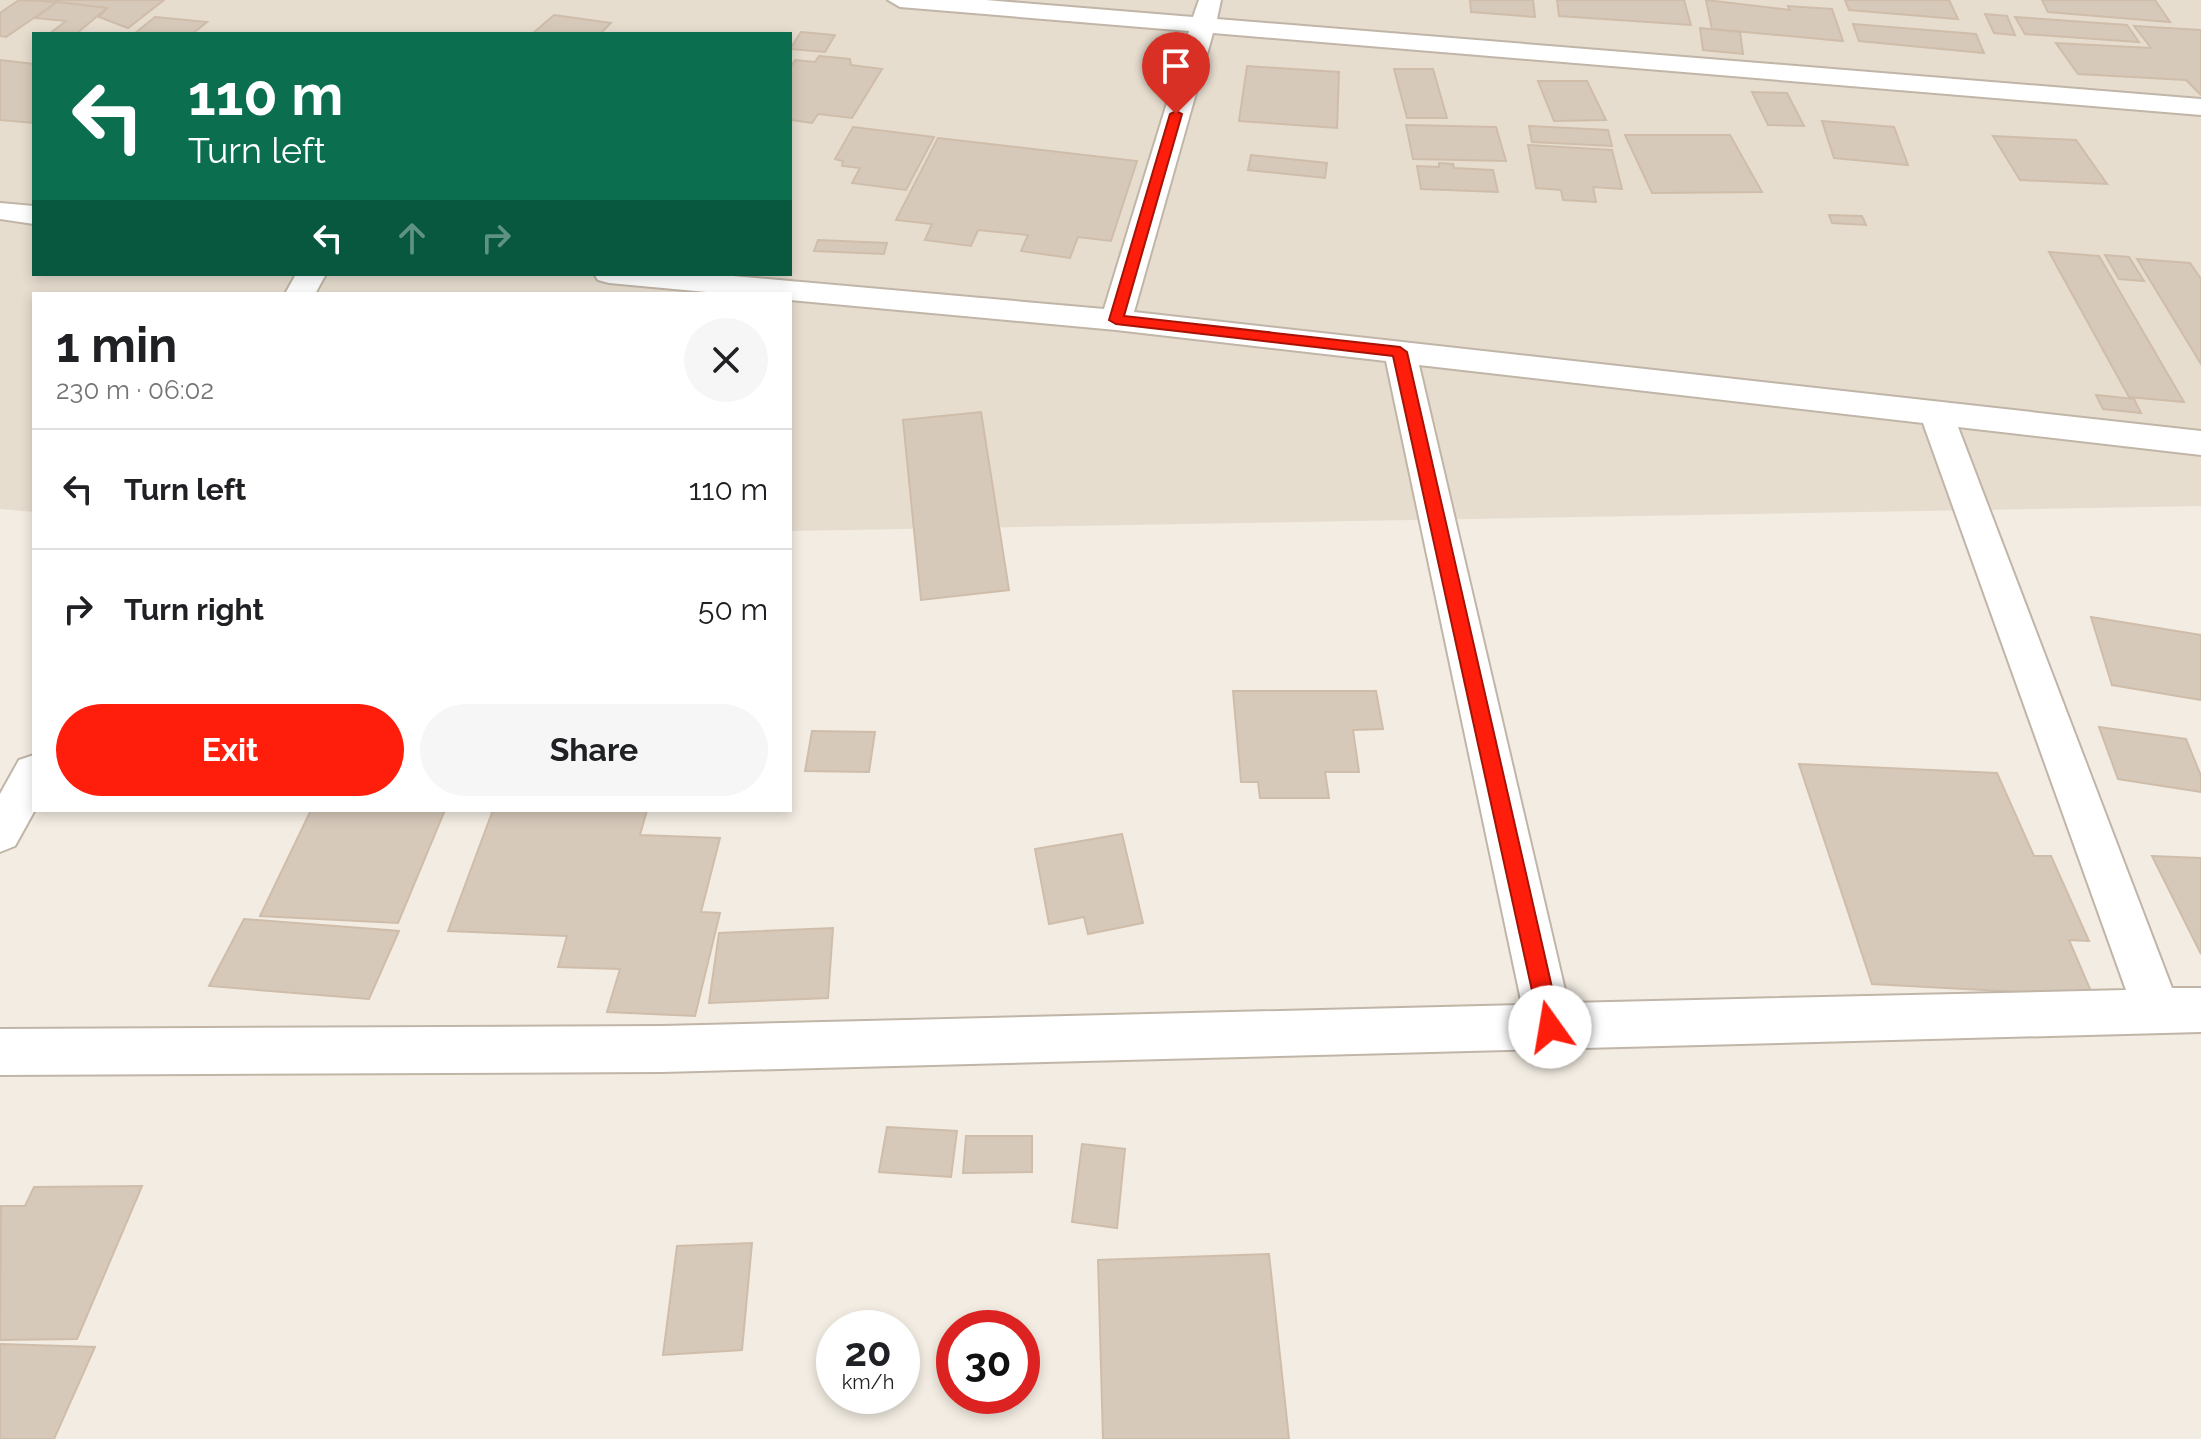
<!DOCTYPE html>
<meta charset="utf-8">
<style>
body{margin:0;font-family:Raleway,sans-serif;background:#f6f6f6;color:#202124;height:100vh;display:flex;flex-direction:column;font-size:30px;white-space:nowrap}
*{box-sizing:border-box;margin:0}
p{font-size:26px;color:#757577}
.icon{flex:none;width:44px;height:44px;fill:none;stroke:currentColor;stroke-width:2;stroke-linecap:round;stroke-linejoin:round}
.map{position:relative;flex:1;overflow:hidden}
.sheet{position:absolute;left:32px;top:292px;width:760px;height:520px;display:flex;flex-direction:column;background:#fff;border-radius:0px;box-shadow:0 4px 12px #0003}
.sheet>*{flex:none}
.banner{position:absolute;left:32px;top:32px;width:760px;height:244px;border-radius:0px;box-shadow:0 4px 12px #0003;background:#0b6e4f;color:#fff;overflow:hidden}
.speed{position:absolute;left:816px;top:1310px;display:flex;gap:16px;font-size:40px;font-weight:700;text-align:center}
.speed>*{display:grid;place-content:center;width:104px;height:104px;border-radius:50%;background:#fff;box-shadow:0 4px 12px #0003;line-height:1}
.speed small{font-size:20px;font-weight:400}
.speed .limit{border:12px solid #d22;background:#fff;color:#111}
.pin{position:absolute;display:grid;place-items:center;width:68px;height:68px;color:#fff;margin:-82px -34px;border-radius:50% 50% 50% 0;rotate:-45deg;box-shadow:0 0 8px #0007}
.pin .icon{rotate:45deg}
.me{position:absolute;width:88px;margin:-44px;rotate:347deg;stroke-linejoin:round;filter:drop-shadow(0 0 6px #0008)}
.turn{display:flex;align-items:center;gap:28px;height:168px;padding:0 24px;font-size:36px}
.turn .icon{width:104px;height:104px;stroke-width:2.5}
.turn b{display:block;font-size:56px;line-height:68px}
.lanes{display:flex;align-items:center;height:76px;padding:0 24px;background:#0003;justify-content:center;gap:40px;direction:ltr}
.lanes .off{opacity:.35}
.round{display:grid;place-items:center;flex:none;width:84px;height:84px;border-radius:42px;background:#f6f6f6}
.summary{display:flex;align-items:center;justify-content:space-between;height:136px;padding:0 24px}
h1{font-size:48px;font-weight:700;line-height:60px}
.primary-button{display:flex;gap:16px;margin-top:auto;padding:16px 24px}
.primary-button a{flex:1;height:92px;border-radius:48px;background:#ff1d0b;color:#fff;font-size:32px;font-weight:700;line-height:92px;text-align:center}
.primary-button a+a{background:#f6f6f6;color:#202124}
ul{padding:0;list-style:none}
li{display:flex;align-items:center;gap:24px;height:120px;padding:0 24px;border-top:2px solid #e0e0e0}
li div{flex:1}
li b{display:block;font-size:30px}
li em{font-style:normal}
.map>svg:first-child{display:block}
.residential{fill:#e6ddcf;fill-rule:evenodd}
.building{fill:#d7c9ba;stroke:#cfbdaa;stroke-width:2}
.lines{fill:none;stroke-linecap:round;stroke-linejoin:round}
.minor-casing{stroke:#c0b5a7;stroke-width:4}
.minor{fill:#fff;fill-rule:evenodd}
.route{fill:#ff1d0b;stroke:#a61307;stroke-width:2}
</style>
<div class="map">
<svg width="2201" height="1439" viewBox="0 0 2201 1439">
<rect width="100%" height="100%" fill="#f2ece2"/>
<path class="residential" d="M 0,0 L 2201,0 L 2201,506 L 790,531 L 790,294 L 34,294 L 34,512 L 0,509 ZM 34,34 L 790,34 L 790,274 L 34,274 Z"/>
<g class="building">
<path d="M 19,0 L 57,2 L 6,37 L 0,36 L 0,13 Z"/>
<path d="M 38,0 L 164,0 L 128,28 L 99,17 L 107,8 Z"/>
<path d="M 1470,0 L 1533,0 L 1535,17 L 1471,12 Z"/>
<path d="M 1557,0 L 1684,0 L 1691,25 L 1559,16 Z"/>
<path d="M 1706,0 L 1790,10 L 1788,6 L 1832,9 L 1843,41 L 1712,29 Z"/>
<path d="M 1845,0 L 1949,0 L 1958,19 L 1849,10 Z"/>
<path d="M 2042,0 L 2155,0 L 2170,22 L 2048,12 Z"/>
<path d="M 57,2 L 107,8 L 76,34 L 49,34 L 66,21 L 35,18 Z"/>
<path d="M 1985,14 L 2007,16 L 2015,35 L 1994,33 Z"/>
<path d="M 554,15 L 611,23 L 600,34 L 532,34 Z"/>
<path d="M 155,17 L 207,22 L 192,34 L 134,34 Z"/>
<path d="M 2015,17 L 2127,25 L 2139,42 L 2025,34 Z"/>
<path d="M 1853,24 L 1976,34 L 1984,53 L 1859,41 Z"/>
<path d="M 2134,26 L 2201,30 L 2201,95 L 2186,80 L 2078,74 L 2056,43 L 2151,48 Z"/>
<path d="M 1700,28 L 1740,32 L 1743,54 L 1703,50 Z"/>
<path d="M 801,32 L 835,35 L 825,52 L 790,49 Z"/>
<path d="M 819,56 L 850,59 L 851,65 L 882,69 L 852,118 L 818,114 L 812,123 L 790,120 L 790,68 L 795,60 L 815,62 Z"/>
<path d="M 0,60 L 34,64 L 34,123 L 0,120 Z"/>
<path d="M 1247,66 L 1339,72 L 1337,128 L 1239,121 Z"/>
<path d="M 1394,69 L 1433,69 L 1447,118 L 1407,118 Z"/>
<path d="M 1538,81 L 1587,81 L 1606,120 L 1554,121 Z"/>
<path d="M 1752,92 L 1787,93 L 1804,126 L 1768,125 Z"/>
<path d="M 1822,121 L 1894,127 L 1908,165 L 1834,158 Z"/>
<path d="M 1406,125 L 1496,127 L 1506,161 L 1413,159 Z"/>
<path d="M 1529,126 L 1608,130 L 1612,146 L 1532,142 Z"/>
<path d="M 853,127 L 934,137 L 906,190 L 852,183 L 860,168 L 842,166 L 843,161 L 835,159 Z"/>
<path d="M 1625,135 L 1730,135 L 1762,192 L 1652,193 Z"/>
<path d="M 1993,136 L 2076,140 L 2107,184 L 2020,180 Z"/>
<path d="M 938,138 L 1137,161 L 1111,241 L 1078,237 L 1070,258 L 1021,251 L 1028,235 L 978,230 L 971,246 L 925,240 L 932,224 L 896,220 Z"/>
<path d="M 1528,145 L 1612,150 L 1622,189 L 1593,187 L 1596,202 L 1563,200 L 1561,190 L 1536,188 Z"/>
<path d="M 1251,155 L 1327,163 L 1325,178 L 1248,170 Z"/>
<path d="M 1439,163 L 1453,164 L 1454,168 L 1493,170 L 1498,192 L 1421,189 L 1417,166 L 1439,167 Z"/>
<path d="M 1829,215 L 1862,216 L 1866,225 L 1832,223 Z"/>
<path d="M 818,240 L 887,243 L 884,254 L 814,251 Z"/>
<path d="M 2049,252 L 2099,256 L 2184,402 L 2129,397 Z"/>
<path d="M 2105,255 L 2129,257 L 2144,281 L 2119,279 Z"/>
<path d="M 2137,259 L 2190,263 L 2201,279 L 2201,364 Z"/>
<path d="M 2096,395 L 2134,399 L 2141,413 L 2103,409 Z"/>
<path d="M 981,412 L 1009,590 L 921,600 L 903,420 Z"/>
<path d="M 2091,617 L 2201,635 L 2201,700 L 2112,685 Z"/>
<path d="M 1233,691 L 1376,691 L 1383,729 L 1353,730 L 1359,772 L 1325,772 L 1329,798 L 1260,798 L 1258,782 L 1241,782 Z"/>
<path d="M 2099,727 L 2186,739 L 2201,776 L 2201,792 L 2118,779 Z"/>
<path d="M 812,731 L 875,732 L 869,772 L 805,771 Z"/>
<path d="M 1799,764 L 1997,773 L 2034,856 L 2051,856 L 2089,941 L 2069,940 L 2093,996 L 1872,984 Z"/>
<path d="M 311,810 L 445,810 L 398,923 L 260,916 Z"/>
<path d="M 493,810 L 647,810 L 640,835 L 720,838 L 701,912 L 720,913 L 695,1016 L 607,1012 L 620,969 L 558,967 L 567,936 L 448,931 Z"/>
<path d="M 1122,834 L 1143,923 L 1088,934 L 1084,917 L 1049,924 L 1035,849 Z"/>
<path d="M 2152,856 L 2201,858 L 2201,954 Z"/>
<path d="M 244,919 L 399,931 L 369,999 L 209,986 Z"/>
<path d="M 833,928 L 828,998 L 709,1003 L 719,933 Z"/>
<path d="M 887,1127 L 957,1131 L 951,1177 L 879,1172 Z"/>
<path d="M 966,1136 L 1032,1136 L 1032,1172 L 963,1173 Z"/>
<path d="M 1082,1144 L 1125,1149 L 1117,1228 L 1072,1222 Z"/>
<path d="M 142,1186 L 77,1339 L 0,1340 L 1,1206 L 25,1206 L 34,1187 Z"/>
<path d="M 752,1243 L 742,1350 L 663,1355 L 677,1246 Z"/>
<path d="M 1269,1254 L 1289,1439 L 1103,1439 L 1098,1260 Z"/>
<path d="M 0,1344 L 95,1347 L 54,1439 L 0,1439 Z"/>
</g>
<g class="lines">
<g class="minor-casing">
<g id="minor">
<path d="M 888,0 L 986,0 L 1193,17 L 1199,0 L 1221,0 L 1217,19 L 2201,99 L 2201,115 L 1213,33 L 1134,312 L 2201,431 L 2201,455 L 1958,427 L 2172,988 L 2201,988 L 2201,1032 L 662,1072 L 0,1075 L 0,1029 L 662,1026 L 1522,1005 L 1386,361 L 1116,330 L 790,300 L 790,294 L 728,294 L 609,283 L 598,280 L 594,274 L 710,274 L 1104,309 L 1189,31 L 900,7 ZM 1419,365 L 1923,423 L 2126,990 L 1568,1003 Z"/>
<path d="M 0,203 L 34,206 L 34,224 L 0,219 Z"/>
<path d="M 296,274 L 326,274 L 315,294 L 285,294 Z"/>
<path d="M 34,755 L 35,810 L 15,846 L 0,852 L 0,794 L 19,760 Z"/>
</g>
</g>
<use href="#minor" class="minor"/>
</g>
<path class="route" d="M 1176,111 L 1182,114 L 1124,316 L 1400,347 L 1407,352 L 1561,1027 L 1558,1034 L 1550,1037 L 1543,1034 L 1540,1027 L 1393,356 L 1116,324 L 1109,320 L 1170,114 Z"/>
</svg>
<div class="speed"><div>20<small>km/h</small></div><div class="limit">30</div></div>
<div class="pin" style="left:1176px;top:114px;background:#d93025"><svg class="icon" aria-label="arrive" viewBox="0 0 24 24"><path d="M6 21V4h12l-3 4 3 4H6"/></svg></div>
<svg class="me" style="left:1550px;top:1027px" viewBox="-20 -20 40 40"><circle r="19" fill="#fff"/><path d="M0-13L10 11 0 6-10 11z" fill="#ff1d0b"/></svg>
<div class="banner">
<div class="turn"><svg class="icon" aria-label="left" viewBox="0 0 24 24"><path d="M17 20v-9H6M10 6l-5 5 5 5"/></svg><div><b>110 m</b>Turn left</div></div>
<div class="lanes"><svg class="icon" aria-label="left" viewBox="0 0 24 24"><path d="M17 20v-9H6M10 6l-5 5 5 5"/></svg><svg class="icon off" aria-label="ahead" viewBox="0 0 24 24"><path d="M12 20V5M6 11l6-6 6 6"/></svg><svg class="icon off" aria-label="right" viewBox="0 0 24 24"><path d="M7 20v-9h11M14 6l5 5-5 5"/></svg></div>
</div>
<section class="sheet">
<div class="summary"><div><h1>1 min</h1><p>230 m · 06:02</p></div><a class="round"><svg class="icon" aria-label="close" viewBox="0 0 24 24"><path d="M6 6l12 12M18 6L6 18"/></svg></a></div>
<ul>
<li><svg class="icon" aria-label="left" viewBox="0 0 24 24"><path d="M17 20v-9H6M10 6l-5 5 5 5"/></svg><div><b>Turn left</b></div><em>110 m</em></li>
<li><svg class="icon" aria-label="right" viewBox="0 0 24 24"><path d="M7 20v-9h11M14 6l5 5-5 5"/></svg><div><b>Turn right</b></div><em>50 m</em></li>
</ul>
<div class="primary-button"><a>Exit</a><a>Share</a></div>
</section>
</div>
